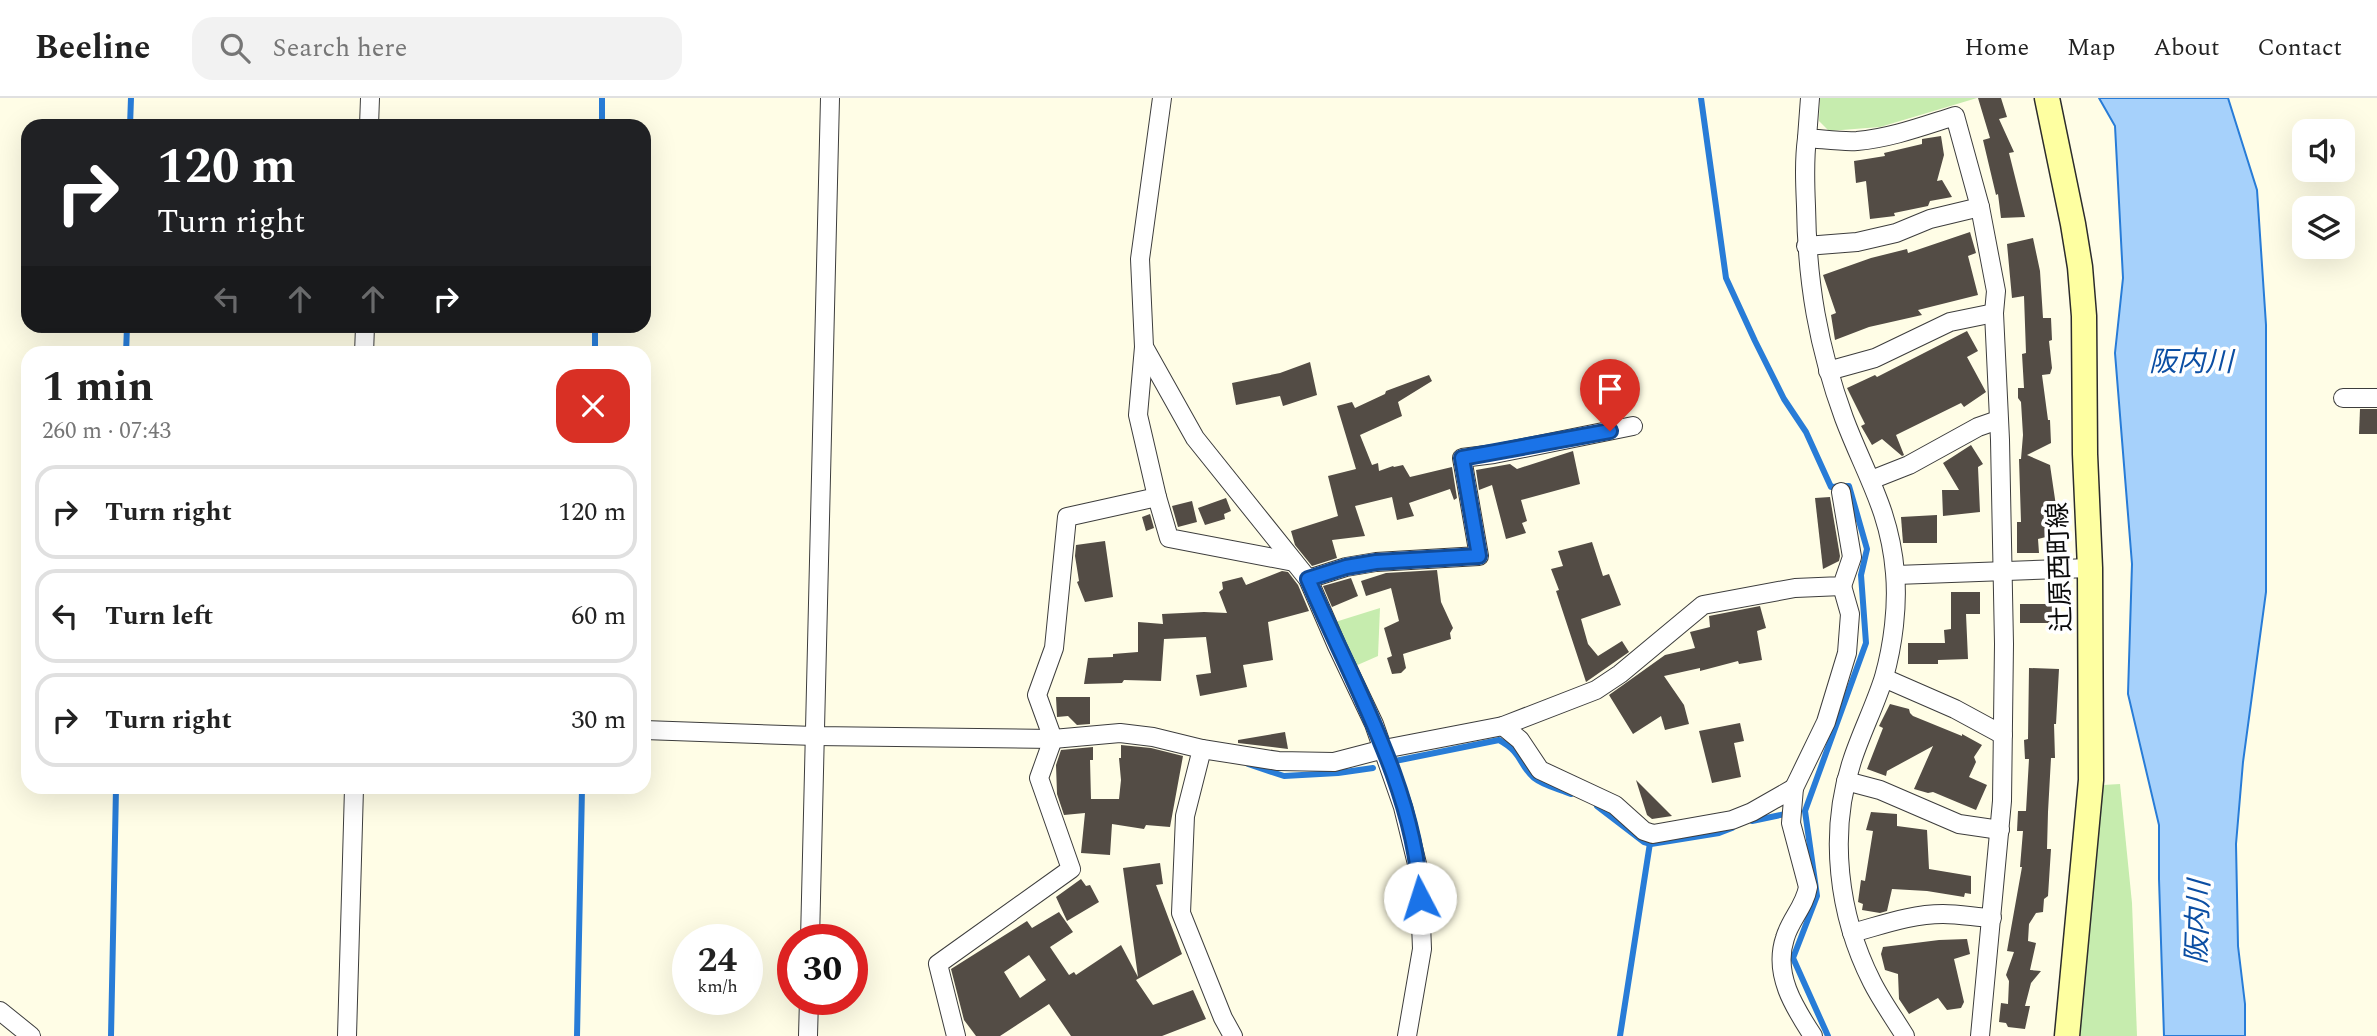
<!DOCTYPE html>
<meta charset="utf-8">
<style>
body{margin:0;font-family:Spectral,"Noto Sans JP",serif;background:#f2f2f2;color:#222;height:100vh;display:flex;flex-direction:column;font-size:26px;white-space:nowrap}
*{box-sizing:border-box;margin:0}
p{font-size:23px;color:#767676}
.icon{flex:none;width:38px;height:38px;fill:none;stroke:currentColor;stroke-width:2;stroke-linecap:round;stroke-linejoin:round}
.map{position:relative;flex:1;overflow:hidden}
.drawer{position:absolute;left:21px;top:248px;width:630px;height:448px;display:flex;flex-direction:column;background:#fff;border-radius:21px;box-shadow:0 7px 28px #0002}
.drawer>*{flex:none}
.top-card{position:absolute;left:21px;top:21px;width:630px;height:214px;border-radius:21px;box-shadow:0 7px 28px #0002;background:#202124;color:#fff;overflow:hidden}
.tools{position:absolute;left:2292px;top:21px;display:grid;gap:14px}
.tools a{display:grid;place-items:center;width:63px;height:63px;border-radius:14px;background:#fff;box-shadow:0 7px 28px #0002;font-size:35px}
.speed{position:absolute;left:672px;top:826px;display:flex;gap:14px;font-size:35px;font-weight:700;text-align:center}
.speed>*{display:grid;place-content:center;width:91px;height:91px;border-radius:50%;background:#fff;box-shadow:0 7px 28px #0002;line-height:1}
.speed small{font-size:18px;font-weight:400}
.speed .limit{border:10px solid #d22;background:#fff;color:#111}
.pin{position:absolute;display:grid;place-items:center;width:60px;height:60px;color:#fff;margin:-72px -30px;border-radius:50% 50% 50% 0;rotate:-45deg;box-shadow:0 0 7px #0007}
.pin .icon{rotate:45deg}
.me{position:absolute;width:77px;margin:-38px;rotate:355deg;stroke-linejoin:round;filter:drop-shadow(0 0 5px #0008)}
.turn{display:flex;align-items:center;gap:24px;height:147px;padding:0 21px;font-size:32px}
.turn .icon{width:91px;height:91px;stroke-width:2.5}
.turn b{display:block;font-size:49px;line-height:60px}
.lanes{display:flex;align-items:center;height:66px;padding:0 21px;background:#0003;justify-content:center;gap:35px;direction:ltr}
.lanes .off{opacity:.35}
.round{display:grid;place-items:center;flex:none;width:74px;height:74px;border-radius:21px;background:#f2f2f2}
.head{display:flex;align-items:center;justify-content:space-between;height:119px;padding:0 21px}
h1{font-size:42px;font-weight:700;line-height:52px}
ul{padding:0;list-style:none}
li{display:flex;align-items:center;gap:21px;height:94px;margin:0 14px 10px;padding:0 7px;border:4px solid #e0e0e0;border-radius:21px}
li div{flex:1}
li b{display:block;font-size:26px}
li em{font-style:normal}
header{display:flex;align-items:center;gap:42px;box-sizing:border-box;height:98px;padding:0 35px;background:#fff;border-bottom:2px solid #e0e0e0}
header strong{font-size:33px}
nav{display:flex;gap:38px;margin-inline-start:auto;font-size:24px}
.search{width:490px;height:63px;background:#f2f2f2;display:flex;align-items:center;gap:18px;box-sizing:border-box;padding:0 24px;border-radius:21px;color:#767676;font-size:26px}
.map>svg:first-child{display:block}
.green{fill:#c6ecae}
.water{fill:#a6d1fb;stroke:#287cd7;stroke-width:2}
.lines{fill:none;stroke-linecap:round;stroke-linejoin:round}
.stream{stroke:#287cd7;stroke-width:6}
.building{fill:#534c45;fill-rule:evenodd}
.street-casing{stroke:#3d3d3d;stroke-width:20}
.secondary-casing{stroke:#2c2c2c;stroke-width:27}
.street{stroke:#fff;stroke-width:18}
.secondary{stroke:#feffa1;stroke-width:24}
.route-casing{stroke:#114b97;stroke-width:18}
.route{stroke:#1a73e8;stroke-width:12}
.labels{text-anchor:middle;stroke-width:7;stroke-linejoin:round;paint-order:stroke}
.street-label{font-size:26px;fill:#0a0a0a;stroke:#fff}
.water-label{font-size:28px;font-style:italic;fill:#0b4ea3;stroke:#fff}
</style>
<header>
<strong>Beeline</strong>
<div class="search"><svg class="icon" aria-label="search" viewBox="0 0 24 24"><circle cx="10" cy="10" r="6"/><path d="M15 15l6 6"/></svg>Search here</div>
<nav><a>Home</a><a>Map</a><a>About</a><a>Contact</a></nav>
</header>
<div class="map">
<svg width="2377" height="938" viewBox="0 0 2377 938">
<rect width="100%" height="100%" fill="#fffde6"/>
<g class="green">
<path d="M 1820,0 L 1977,0 L 1880,29 L 1829,33 L 1819,23 Z"/>
<path d="M 1380,510 L 1378,558 L 1353,569 L 1332,525 Z"/>
<path d="M 2120,686 L 2132,805 L 2137,938 L 2079,938 L 2103,687 Z"/>
</g>
<path class="water" d="M 2099,0 L 2228,0 L 2257,92 L 2266,227 L 2266,494 L 2243,664 L 2236,746 L 2238,848 L 2245,906 L 2245,938 L 2164,938 L 2159,781 L 2159,727 L 2128,596 L 2132,466 L 2115,255 L 2123,180 L 2115,28 Z"/>
<g class="lines">
<g class="stream">
<path d="M 1701,0 L 1726,180 L 1755,243 L 1784,301 L 1806,334 L 1831,389 L 1849,388 L 1867,451 L 1861,477 L 1866,545 L 1805,713 L 1817,798 L 1793,860 L 1828,938"/>
<path d="M 130,28 L 131,0"/>
<path d="M 602,28 L 602,0"/>
<path d="M 126,256 L 127,228"/>
<path d="M 595,256 L 595,228"/>
<path d="M 1395,663 L 1499,642 C 1523,655 1518,666 1534,680 C 1544,688 1559,691 1571,696"/>
<path d="M 1248,666 L 1284,678 L 1338,675 L 1373,670"/>
<path d="M 1597,708 L 1644,744 L 1651,746 L 1719,735 L 1732,730"/>
<path d="M 1752,723 L 1790,715"/>
<path d="M 111,938 L 116,690"/>
<path d="M 577,938 L 582,690"/>
<path d="M 1620,938 L 1650,745"/>
</g>
</g>
<g class="building">
<path d="M 1978,0 L 2001,0 L 2007,19 L 1999,21 L 2014,54 L 2009,55 L 2025,119 L 2001,120 L 1998,96 L 1996,97 L 1983,42 L 1990,40 Z"/>
<path d="M 1941,38 L 1944,57 L 1937,83 L 1942,82 L 1952,99 L 1930,103 L 1928,108 L 1894,115 L 1895,118 L 1870,121 L 1866,83 L 1856,85 L 1854,63 L 1885,58 L 1884,55 L 1922,46 L 1922,41 Z"/>
<path d="M 1970,134 L 1976,155 L 1968,158 L 1978,197 L 1918,212 L 1922,217 L 1869,229 L 1835,242 L 1831,217 L 1836,215 L 1823,177 L 1871,160 L 1907,151 L 1908,155 Z"/>
<path d="M 2033,140 L 2040,173 L 2043,220 L 2051,220 L 2052,242 L 2049,243 L 2052,270 L 2050,276 L 2042,277 L 2048,322 L 2050,322 L 2051,345 L 2027,357 L 2050,367 L 2056,408 L 2047,417 L 2046,439 L 2038,441 L 2039,455 L 2017,455 L 2017,424 L 2021,424 L 2019,361 L 2021,361 L 2023,337 L 2021,304 L 2018,300 L 2018,290 L 2024,290 L 2022,256 L 2026,255 L 2024,198 L 2012,200 L 2007,146 Z"/>
<path d="M 1967,233 L 1978,253 L 1967,259 L 1986,294 L 1964,309 L 1961,305 L 1896,337 L 1904,357 L 1902,358 L 1882,341 L 1872,347 L 1861,328 L 1865,326 L 1847,290 L 1875,277 L 1877,279 Z"/>
<path d="M 1310,264 L 1317,297 L 1283,308 L 1280,298 L 1236,307 L 1232,285 L 1280,275 Z"/>
<path d="M 1429,277 L 1432,283 L 1398,304 L 1402,318 L 1360,337 L 1372,367 L 1378,365 L 1379,373 L 1393,368 L 1394,369 L 1403,367 L 1410,379 L 1452,369 L 1457,400 L 1454,402 L 1450,391 L 1409,405 L 1414,418 L 1397,422 L 1392,399 L 1355,408 L 1365,438 L 1332,442 L 1337,460 L 1312,468 L 1295,447 L 1291,433 L 1338,418 L 1328,378 L 1356,371 L 1337,308 L 1352,304 L 1355,310 L 1385,296 L 1386,293 Z"/>
<path d="M 2360,311 L 2377,311 L 2377,336 L 2359,336 Z"/>
<path d="M 1971,347 L 1983,366 L 1978,369 L 1980,414 L 1943,418 L 1942,392 L 1959,392 L 1943,365 Z"/>
<path d="M 1573,353 L 1580,386 L 1521,402 L 1527,423 L 1522,425 L 1526,435 L 1506,441 L 1492,387 L 1479,392 L 1476,372 L 1510,366 L 1517,371 Z"/>
<path d="M 1830,399 L 1840,458 L 1839,463 L 1823,471 L 1815,400 Z"/>
<path d="M 1226,400 L 1231,413 L 1224,416 L 1225,421 L 1205,427 L 1198,410 Z"/>
<path d="M 1192,403 L 1197,424 L 1178,429 L 1172,408 Z"/>
<path d="M 1150,416 L 1154,430 L 1146,433 L 1142,419 Z"/>
<path d="M 1937,417 L 1937,445 L 1903,445 L 1901,419 Z"/>
<path d="M 1105,443 L 1113,499 L 1085,504 L 1077,484 L 1079,483 L 1075,458 L 1076,447 Z"/>
<path d="M 1592,444 L 1603,478 L 1609,476 L 1621,507 L 1581,521 L 1588,546 L 1598,558 L 1622,543 L 1629,554 L 1586,584 L 1556,493 L 1559,492 L 1551,471 L 1563,468 L 1558,453 Z"/>
<path d="M 1437,472 L 1441,504 L 1453,530 L 1450,535 L 1451,541 L 1403,556 L 1406,570 L 1401,575 L 1392,576 L 1387,560 L 1392,558 L 1384,530 L 1399,523 L 1391,490 L 1366,498 L 1361,483 L 1386,475 Z"/>
<path d="M 1282,473 L 1288,474 L 1298,487 L 1309,513 L 1268,524 L 1273,562 L 1243,567 L 1247,589 L 1200,598 L 1196,577 L 1211,575 L 1206,539 L 1164,541 L 1161,583 L 1124,582 L 1122,585 L 1084,586 L 1088,560 L 1113,559 L 1113,556 L 1138,554 L 1138,524 L 1163,526 L 1162,516 L 1204,514 L 1227,515 L 1219,494 L 1223,491 L 1222,484 L 1242,479 L 1246,487 Z"/>
<path d="M 1351,480 L 1358,498 L 1332,509 L 1323,488 Z"/>
<path d="M 1951,494 L 1980,494 L 1980,516 L 1966,516 L 1968,561 L 1938,562 L 1938,566 L 1908,566 L 1908,545 L 1945,545 L 1944,532 L 1951,531 Z"/>
<rect x="2020" y="506" width="33" height="19"/>
<path d="M 1760,508 L 1766,530 L 1757,533 L 1762,562 L 1739,566 L 1738,563 L 1700,573 L 1700,570 L 1664,578 L 1684,607 L 1689,626 L 1665,632 L 1661,618 L 1633,636 L 1609,597 L 1665,557 L 1695,550 L 1690,534 L 1710,529 L 1709,518 Z"/>
<path d="M 2029,570 L 2059,571 L 2056,626 L 2054,626 L 2055,660 L 2051,660 L 2048,714 L 2047,751 L 2051,751 L 2048,798 L 2044,801 L 2043,814 L 2036,815 L 2029,826 L 2028,843 L 2036,845 L 2030,872 L 2041,873 L 2031,885 L 2025,908 L 2030,908 L 2025,931 L 2008,929 L 2006,925 L 1999,924 L 2001,905 L 2008,906 L 2009,883 L 2006,877 L 2014,854 L 2007,853 L 2022,769 L 2020,769 L 2023,733 L 2017,733 L 2018,713 L 2026,713 L 2029,661 L 2025,661 L 2024,642 L 2028,641 Z"/>
<path d="M 1056,599 L 1090,599 L 1090,626 L 1077,627 L 1068,618 L 1057,619 Z"/>
<path d="M 1890,606 L 1909,611 L 1910,615 L 1913,618 L 1962,638 L 1962,636 L 1982,647 L 1974,659 L 1976,664 L 1969,679 L 1987,687 L 1976,712 L 1933,694 L 1928,695 L 1914,691 L 1933,648 L 1887,673 L 1886,678 L 1867,671 L 1883,630 L 1879,628 Z"/>
<path d="M 1740,625 L 1744,643 L 1734,645 L 1741,679 L 1712,685 L 1699,633 Z"/>
<path d="M 1285,634 L 1288,651 L 1238,645 L 1238,642 Z"/>
<path d="M 1121,647 L 1151,650 L 1183,658 L 1170,729 L 1146,727 L 1144,731 L 1112,726 L 1110,757 L 1081,755 L 1085,715 L 1064,717 L 1057,696 L 1056,667 L 1061,652 L 1093,649 L 1093,662 L 1090,662 L 1091,701 L 1119,701 L 1121,682 L 1119,660 L 1121,660 Z"/>
<path d="M 1636,682 L 1672,718 L 1652,721 L 1647,717 Z"/>
<path d="M 1871,714 L 1897,716 L 1897,728 L 1927,732 L 1929,771 L 1971,778 L 1971,796 L 1965,795 L 1964,799 L 1927,793 L 1892,791 L 1887,813 L 1880,815 L 1862,812 L 1863,806 L 1858,804 L 1861,782 L 1865,783 L 1873,733 L 1866,732 Z"/>
<path d="M 1160,765 L 1163,786 L 1156,787 L 1182,856 L 1136,882 L 1153,907 L 1193,892 L 1206,921 L 1162,938 L 1071,938 L 1049,906 L 1000,938 L 976,938 L 964,922 L 951,871 L 1027,823 L 1032,830 L 1059,814 L 1073,834 L 1050,849 L 1069,877 L 1074,874 L 1076,877 L 1121,847 L 1138,879 L 1123,770 ZM 1029,857 L 1046,882 L 1020,900 L 1004,874 Z"/>
<path d="M 1081,781 L 1086,788 L 1090,787 L 1099,804 L 1067,823 L 1056,799 Z"/>
<path d="M 1967,841 L 1970,856 L 1954,861 L 1964,904 L 1961,910 L 1947,912 L 1938,900 L 1909,916 L 1899,901 L 1898,876 L 1885,872 L 1881,856 L 1883,849 L 1939,842 Z"/>
</g>
<g class="lines">
<g class="street-casing">
<g id="street">
<path d="M 1162,0 L 1140,161 L 1144,249 L 1195,340 L 1308,481 L 1337,548 L 1374,626 L 1403,709 L 1419,774 L 1422,851 L 1407,938"/>
<path d="M 1810,0 L 1807,40 C 1823,41 1841,44 1857,43 C 1891,40 1923,28 1955,18 L 1980,109 L 1996,193 L 1994,215 L 2000,342 L 2004,546 L 2002,703 L 1980,938"/>
<path d="M 369,28 L 370,0"/>
<path d="M 1807,40 C 1804,63 1805,85 1806,108 C 1807,184 1818,249 1844,320 C 1865,376 1890,412 1895,475 C 1898,508 1893,547 1884,579 C 1875,608 1861,635 1852,663 C 1828,735 1838,817 1872,884 C 1881,902 1894,920 1905,938"/>
<path d="M 1806,148 L 1857,144 L 1896,135 L 1930,121 L 1980,109"/>
<path d="M 364,256 L 365,228"/>
<path d="M 1828,273 L 1875,260 L 1950,224 L 1994,215"/>
<path d="M 2343,300 L 2377,300"/>
<path d="M 1871,382 L 1909,367 L 1978,329 L 1998,322"/>
<path d="M 1157,399 L 1169,440 L 1294,464"/>
<path d="M 1896,477 L 2090,470"/>
<path d="M 1308,481 L 1346,469 L 1376,464 L 1479,458 L 1462,360 L 1494,356 L 1633,328"/>
<path d="M 1884,580 L 1955,611 L 2003,637"/>
<path d="M 1503,628 L 1520,642 L 1540,672 L 1615,707 L 1644,733 L 1653,736 L 1732,722 L 1752,714 L 1794,690 L 1791,725 L 1808,789 C 1805,808 1790,822 1785,840 C 1773,876 1794,909 1813,938"/>
<path d="M 644,632 L 815,638 L 1053,641 L 1120,635 L 1153,639 L 1202,651 L 1278,663 L 1334,664 L 1384,651 L 1503,628 L 1596,592 L 1620,576 L 1703,507 L 1795,490 L 1842,488 L 1852,459 L 1841,394"/>
<path d="M 1202,651 L 1185,718 L 1181,815 L 1223,920 L 1233,938"/>
<path d="M 1846,683 L 1880,692 L 1959,726 L 2000,732"/>
<path d="M 1794,690 L 1826,624 L 1847,555 L 1850,516 L 1842,488"/>
<path d="M 1852,835 C 1882,827 1911,816 1943,816 C 1959,816 1975,819 1992,820"/>
<path d="M 810,842 L 830,0"/>
<path d="M 0,913 L 31,938"/>
<path d="M 347,938 L 354,690"/>
<path d="M 808,938 L 809,901"/>
<path d="M 956,938 L 938,866 L 1071,771 L 1039,680 L 1053,641 L 1037,597 L 1054,550 L 1067,419 L 1157,399 L 1138,317 L 1144,249"/>
</g>
</g>
<g class="secondary-casing">
<path id="secondary" d="M 2047,0 L 2073,126 L 2080,169 L 2084,218 L 2085,356 L 2090,470 L 2091,682 L 2067,938"/>
</g>
<use href="#street" class="street"/>
<use href="#secondary" class="secondary"/>
</g>
<g class="lines">
<g class="route-casing">
<path id="route" d="M 1420,800 C 1417,693 1349,578 1308,481 L 1346,469 L 1376,464 L 1479,458 L 1462,360 L 1610,333"/>
</g>
<use href="#route" class="route"/>
</g>
<g class="labels">
<g class="street-label">
<text transform="translate(2059 469) rotate(-92)" y="9">辻原西町線</text>
</g>
<g class="water-label">
<text x="2191" y="273">阪内川</text>
<text transform="translate(2197 824) rotate(-88)" y="10">阪内川</text>
</g>
</g>
</svg>
<div class="tools">
<a><svg class="icon" aria-label="sound" viewBox="0 0 24 24"><path d="M4 9h4l5-4v14l-5-4H4zM17 9q2 3 0 6"/></svg></a>
<a><svg class="icon" aria-label="layers" viewBox="0 0 24 24"><path d="M12 4l9 5-9 5-9-5zM3 14l9 5 9-5"/></svg></a>
</div>
<div class="speed"><div>24<small>km/h</small></div><div class="limit">30</div></div>
<div class="pin" style="left:1610px;top:333px;background:#d93025"><svg class="icon" aria-label="arrive" viewBox="0 0 24 24"><path d="M6 21V4h12l-3 4 3 4H6"/></svg></div>
<svg class="me" style="left:1420px;top:800px" viewBox="-20 -20 40 40"><circle r="19" fill="#fff"/><path d="M0-13L10 11 0 6-10 11z" fill="#1a73e8"/></svg>
<div class="top-card">
<div class="turn"><svg class="icon" aria-label="right" viewBox="0 0 24 24"><path d="M7 20v-9h11M14 6l5 5-5 5"/></svg><div><b>120 m</b>Turn right</div></div>
<div class="lanes"><svg class="icon off" aria-label="left" viewBox="0 0 24 24"><path d="M17 20v-9H6M10 6l-5 5 5 5"/></svg><svg class="icon off" aria-label="ahead" viewBox="0 0 24 24"><path d="M12 20V5M6 11l6-6 6 6"/></svg><svg class="icon off" aria-label="ahead" viewBox="0 0 24 24"><path d="M12 20V5M6 11l6-6 6 6"/></svg><svg class="icon" aria-label="right" viewBox="0 0 24 24"><path d="M7 20v-9h11M14 6l5 5-5 5"/></svg></div>
</div>
<section class="drawer">
<div class="head"><div><h1>1 min</h1><p>260 m · 07:43</p></div><a class="round" style="background:#d93025;color:#fff"><svg class="icon" aria-label="close" viewBox="0 0 24 24"><path d="M6 6l12 12M18 6L6 18"/></svg></a></div>
<ul>
<li><svg class="icon" aria-label="right" viewBox="0 0 24 24"><path d="M7 20v-9h11M14 6l5 5-5 5"/></svg><div><b>Turn right</b></div><em>120 m</em></li>
<li><svg class="icon" aria-label="left" viewBox="0 0 24 24"><path d="M17 20v-9H6M10 6l-5 5 5 5"/></svg><div><b>Turn left</b></div><em>60 m</em></li>
<li><svg class="icon" aria-label="right" viewBox="0 0 24 24"><path d="M7 20v-9h11M14 6l5 5-5 5"/></svg><div><b>Turn right</b></div><em>30 m</em></li>
</ul>
</section>
</div>
